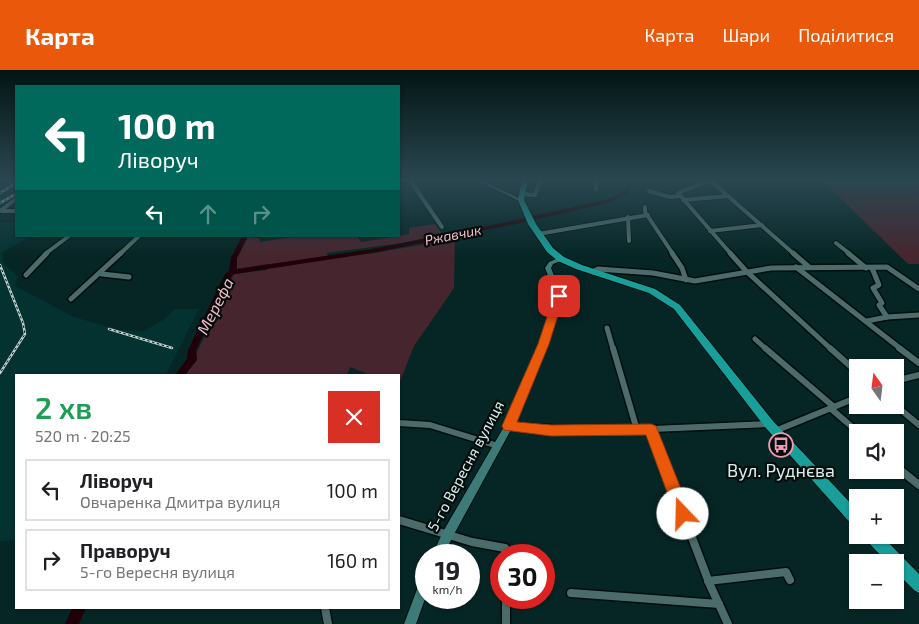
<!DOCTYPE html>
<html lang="uk">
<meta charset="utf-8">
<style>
body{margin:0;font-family:"Exo 2",sans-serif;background:#f6f6f6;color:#202124;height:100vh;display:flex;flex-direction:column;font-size:19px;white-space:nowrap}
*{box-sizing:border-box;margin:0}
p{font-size:16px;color:#757577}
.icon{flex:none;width:28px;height:28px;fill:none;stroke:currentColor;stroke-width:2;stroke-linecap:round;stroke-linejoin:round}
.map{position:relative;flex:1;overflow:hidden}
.details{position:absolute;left:15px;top:304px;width:385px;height:235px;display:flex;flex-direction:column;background:#fff;border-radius:0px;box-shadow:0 1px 4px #0004}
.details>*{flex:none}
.banner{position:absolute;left:15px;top:15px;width:385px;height:152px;border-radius:0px;box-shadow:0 1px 4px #0004;background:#00695c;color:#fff;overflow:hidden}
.needle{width:32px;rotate:346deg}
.controls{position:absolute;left:849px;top:289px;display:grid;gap:10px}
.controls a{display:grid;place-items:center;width:55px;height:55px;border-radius:0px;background:#fff;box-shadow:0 1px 4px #0004;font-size:25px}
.speed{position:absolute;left:415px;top:474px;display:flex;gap:10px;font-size:25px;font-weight:700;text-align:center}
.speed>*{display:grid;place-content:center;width:65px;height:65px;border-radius:50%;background:#fff;box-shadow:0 1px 4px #0004;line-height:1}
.speed small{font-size:12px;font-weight:400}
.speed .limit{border:8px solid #d22;background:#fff;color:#111}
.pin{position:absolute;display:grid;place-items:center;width:42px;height:42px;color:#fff;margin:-21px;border-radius:10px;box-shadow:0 2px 8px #0006}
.me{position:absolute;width:55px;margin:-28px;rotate:339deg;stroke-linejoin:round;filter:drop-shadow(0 0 4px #0008)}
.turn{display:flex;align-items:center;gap:18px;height:105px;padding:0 20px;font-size:22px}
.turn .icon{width:65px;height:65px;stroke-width:2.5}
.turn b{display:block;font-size:35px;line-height:42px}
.lanes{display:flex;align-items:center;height:48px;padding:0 20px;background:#0003;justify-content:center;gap:25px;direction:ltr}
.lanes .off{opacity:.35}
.round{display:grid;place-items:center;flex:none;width:52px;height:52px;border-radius:0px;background:#f6f6f6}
.overview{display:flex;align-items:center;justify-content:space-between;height:85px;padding:0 20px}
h1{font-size:30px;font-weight:600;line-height:38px;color:#1e9e55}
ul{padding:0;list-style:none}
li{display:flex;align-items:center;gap:15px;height:62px;margin:0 10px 8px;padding:0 10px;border:2px solid #e0e0e0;border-radius:0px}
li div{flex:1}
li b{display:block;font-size:19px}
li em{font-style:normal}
header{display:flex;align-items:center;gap:30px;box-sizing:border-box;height:70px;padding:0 25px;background:#ea580c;color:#fff}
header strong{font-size:24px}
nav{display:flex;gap:28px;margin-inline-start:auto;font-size:18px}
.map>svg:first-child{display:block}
.built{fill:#043231}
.green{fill:#46252e}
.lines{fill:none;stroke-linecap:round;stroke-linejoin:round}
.river{fill:#200009;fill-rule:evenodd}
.street-far3-casing{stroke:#000e0d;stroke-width:5.5}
.street-far2-casing{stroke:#000e0d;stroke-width:8}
.street-far1-casing{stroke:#000e0d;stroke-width:9}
.street-casing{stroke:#000e0d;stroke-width:11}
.secondary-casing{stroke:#000e0d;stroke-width:2}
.highway-casing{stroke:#000e0d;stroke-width:2}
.street-far3{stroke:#4c6c6b;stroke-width:4}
.street-far2{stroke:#4c6c6b;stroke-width:5}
.street-far1{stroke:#4c6c6b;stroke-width:6}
.street{stroke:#4c6c6b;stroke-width:8}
.secondary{fill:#3d7b79;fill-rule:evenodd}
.highway{fill:#199e9a;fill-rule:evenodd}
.rail-casing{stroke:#bdd1d0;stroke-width:2.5}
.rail{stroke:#020d0c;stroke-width:1;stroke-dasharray:2.5;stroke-linecap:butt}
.route{fill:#ea580c;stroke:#983908}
.labels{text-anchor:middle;stroke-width:4.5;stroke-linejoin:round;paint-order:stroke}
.far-water-label{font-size:14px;font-style:italic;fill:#fdbacb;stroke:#020d0c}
.street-label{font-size:15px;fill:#dbedec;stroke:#020d0c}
.water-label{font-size:16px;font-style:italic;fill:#fdbacb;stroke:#020d0c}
.near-poi-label{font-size:18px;fill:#dbedec;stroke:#020d0c}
</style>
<header>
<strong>Карта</strong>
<nav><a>Карта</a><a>Шари</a><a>Поділитися</a></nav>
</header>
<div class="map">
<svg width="919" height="554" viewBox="0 0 919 554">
<rect width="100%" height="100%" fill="#052625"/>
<g class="built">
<path d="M 12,110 L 16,110 L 16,126 L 0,136 L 0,116 Z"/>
<path d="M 4,152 L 16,153 L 16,166 L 31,166 L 2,182 L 4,194 L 18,206 L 15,216 L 74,247 L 119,260 L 144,261 L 163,250 L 175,239 L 199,239 L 166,305 L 16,305 L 16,469 L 0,472 L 0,153 Z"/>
</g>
<g class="green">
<path d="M 822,110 L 919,110 L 919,194 L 908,194 Z"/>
<path d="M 435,154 L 442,164 L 409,172 L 327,183 L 328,187 L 374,183 L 455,169 L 454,218 L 414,276 L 399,314 L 399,305 L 370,305 L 350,297 L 347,305 L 186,305 L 234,204 L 267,200 L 268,194 L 236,199 L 233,196 L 248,167 L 259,168 L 260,172 L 298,166 L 357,166 L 361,172 L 409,164 L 409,158 Z"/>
</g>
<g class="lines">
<g class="river">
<path d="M 631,110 L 636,110 L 627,124 L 607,133 L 516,154 L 372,183 L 235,204 L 232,205 L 196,280 L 197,290 L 185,305 L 175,305 L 187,289 L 188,280 L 225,204 L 229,201 L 231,188 L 242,166 L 248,166 L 237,188 L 237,199 L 372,179 L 516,150 L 605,130 L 623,122 Z"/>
<path d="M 72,538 L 86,538 L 79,554 L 65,554 Z"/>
</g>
<g class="street-far3-casing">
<g id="street-far3">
<path d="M 410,110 L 442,157"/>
<path d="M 596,119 L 597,110"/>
<path d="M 649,121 L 670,127 L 679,126"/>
<path d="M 521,124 L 535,125 L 540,110"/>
<path d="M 683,130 L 728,126"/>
<path d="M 645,137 L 645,142 L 673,184"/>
<path d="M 0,141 L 16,129"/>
<path d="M 0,141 L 16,141"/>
<path d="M 628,147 L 629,171"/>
<path d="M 710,161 L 762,155"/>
<path d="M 538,164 L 648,145"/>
<path d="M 836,173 L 850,184"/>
<path d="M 45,184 L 69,166"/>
<path d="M 120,184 L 139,166"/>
<path d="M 731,184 L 678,123 L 703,113 L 712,112 L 794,184"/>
</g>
</g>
<g class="street-far2-casing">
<g id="street-far2">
<path d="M 672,183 L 682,198 L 686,210"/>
<path d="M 730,183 L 746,201 L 831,279"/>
<path d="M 793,183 L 809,197"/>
<path d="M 848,183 L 866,198"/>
<path d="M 796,197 L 901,279"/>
<path d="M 593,202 L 598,199 L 653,203 L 695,211 L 771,198 L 887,197 L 919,219"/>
<path d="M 102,204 L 129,207"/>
<path d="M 26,205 L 47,183"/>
<path d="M 71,229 L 121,183"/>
<path d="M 887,247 L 919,245"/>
<path d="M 867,251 L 887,247 L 879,235 L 882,233 L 873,218 L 879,215 L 872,198"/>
<path d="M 607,258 L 613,279"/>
<path d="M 755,269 L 766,279"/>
</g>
</g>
<g class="street-far1-casing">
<g id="street-far1">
<path d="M 613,278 L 637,360"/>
<path d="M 765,278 L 834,337"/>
<path d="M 830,278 L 858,303"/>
<path d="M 899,278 L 919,293"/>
<path d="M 895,311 L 919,305"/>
<path d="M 895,335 L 919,355"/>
<path d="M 830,338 L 858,362"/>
<path d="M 399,353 L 430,355 L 498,376"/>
<path d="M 509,356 L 606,361 L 769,354"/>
<path d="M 651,360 L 666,400"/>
<path d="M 775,361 L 858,327"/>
<path d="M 895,395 L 901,400"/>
</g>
</g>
<g class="street-casing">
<g id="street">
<path d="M 666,399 L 710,515 L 728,554"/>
<path d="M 899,399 L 919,415"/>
<path d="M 399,450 L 472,472 L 505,478 L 505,485"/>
<path d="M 708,511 L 786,502 L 790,510"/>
<path d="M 571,523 L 719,534"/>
<path d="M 506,528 L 506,554"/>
<path d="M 325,538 L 328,554"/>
</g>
</g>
<g class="secondary-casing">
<g id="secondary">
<path d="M 476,110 L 481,110 L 523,130 L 519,131 Z"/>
<path d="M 561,187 L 563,188 L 563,190 L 553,194 L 551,198 L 562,226 L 548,273 L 513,356 L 452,468 L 444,485 L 432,485 L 444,460 L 505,355 L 540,273 L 556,226 L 545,198 L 549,192 Z"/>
<path d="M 426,504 L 426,526 L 416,554 L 404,554 L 422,506 Z"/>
</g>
</g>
<g class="highway-casing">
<g id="highway">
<path d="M 522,110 L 528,110 L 524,130 L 536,154 L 553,178 L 564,187 L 582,195 L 655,219 L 680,235 L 773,351 L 858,441 L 858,457 L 853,456 L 765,357 L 674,239 L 649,223 L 576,199 L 558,191 L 547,182 L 528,154 L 518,130 Z"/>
<path d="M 864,465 L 881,465 L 919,504 L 919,523 L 914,520 L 895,501 L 895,492 L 887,492 L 866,470 Z"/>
</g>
</g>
<use href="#street-far3" class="street-far3"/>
<use href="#street-far2" class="street-far2"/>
<use href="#street-far1" class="street-far1"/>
<use href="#street" class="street"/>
<use href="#secondary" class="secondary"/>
<use href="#highway" class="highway"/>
<g class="rail-casing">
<g id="rail">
<path d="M 0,123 L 16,113"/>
<path d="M 0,133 L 16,124"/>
<path d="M 0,195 L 23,253 L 25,264 L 0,303"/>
<path d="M 109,259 L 172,278"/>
</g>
</g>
<use href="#rail" class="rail"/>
</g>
<linearGradient id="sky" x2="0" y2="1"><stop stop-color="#031514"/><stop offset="0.59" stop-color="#2a4751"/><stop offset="1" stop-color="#2a4751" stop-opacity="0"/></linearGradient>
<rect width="919" height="187" fill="url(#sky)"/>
<path class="route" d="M 559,223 L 564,226 L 549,274 L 517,352 L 551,355 L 651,354 L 656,356 L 691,444 L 688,449 L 683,451 L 677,449 L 646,365 L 551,366 L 504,360 L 502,356 L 538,274 L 554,226 Z"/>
<defs>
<g id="bus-ring" transform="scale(1.25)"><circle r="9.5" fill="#020d0c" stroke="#f19ab2" stroke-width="1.5"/><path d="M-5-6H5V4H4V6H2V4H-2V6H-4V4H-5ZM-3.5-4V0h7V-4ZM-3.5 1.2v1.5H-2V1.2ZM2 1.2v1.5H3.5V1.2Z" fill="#f19ab2"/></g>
</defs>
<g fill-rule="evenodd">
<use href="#bus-ring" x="781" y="375"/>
</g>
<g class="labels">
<g class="far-water-label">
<text transform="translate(453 165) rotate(-11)" y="5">Ржавчик</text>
</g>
<g class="street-label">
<text transform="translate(466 396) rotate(-62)" y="5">5-го Вересня вулиця</text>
</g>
<g class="water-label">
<text transform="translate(215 236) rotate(-63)" y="6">Мерефа</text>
</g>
<g class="near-poi-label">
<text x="781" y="407">Вул. Руднєва</text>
</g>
</g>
</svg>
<div class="controls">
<a><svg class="needle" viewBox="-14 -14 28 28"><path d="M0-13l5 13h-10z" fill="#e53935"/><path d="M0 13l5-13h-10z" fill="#757577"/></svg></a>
<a><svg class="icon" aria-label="sound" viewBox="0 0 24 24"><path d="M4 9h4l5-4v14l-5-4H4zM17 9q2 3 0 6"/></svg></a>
<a>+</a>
<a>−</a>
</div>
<div class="speed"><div>19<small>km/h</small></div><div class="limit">30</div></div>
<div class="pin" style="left:559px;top:226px;background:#d93025"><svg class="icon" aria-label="arrive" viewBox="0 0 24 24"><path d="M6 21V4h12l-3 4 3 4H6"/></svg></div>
<svg class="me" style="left:683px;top:444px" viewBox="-20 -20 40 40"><circle r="19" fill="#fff"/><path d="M0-13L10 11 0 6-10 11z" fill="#ea580c"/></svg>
<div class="banner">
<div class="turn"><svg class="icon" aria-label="left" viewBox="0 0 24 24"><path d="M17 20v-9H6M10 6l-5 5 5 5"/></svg><div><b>100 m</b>Ліворуч</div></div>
<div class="lanes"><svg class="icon" aria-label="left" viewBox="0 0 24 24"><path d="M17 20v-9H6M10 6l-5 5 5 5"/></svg><svg class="icon off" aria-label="ahead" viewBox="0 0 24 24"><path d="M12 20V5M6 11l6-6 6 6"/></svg><svg class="icon off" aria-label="right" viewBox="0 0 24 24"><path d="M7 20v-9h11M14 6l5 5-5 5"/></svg></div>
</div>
<section class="details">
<div class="overview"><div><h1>2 хв</h1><p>520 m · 20:25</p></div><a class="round" style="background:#d93025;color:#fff"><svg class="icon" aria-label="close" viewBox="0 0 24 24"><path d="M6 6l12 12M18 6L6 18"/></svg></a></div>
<ul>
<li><svg class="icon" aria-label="left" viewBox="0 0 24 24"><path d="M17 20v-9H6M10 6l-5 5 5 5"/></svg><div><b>Ліворуч</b><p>Овчаренка Дмитра вулиця</p></div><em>100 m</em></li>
<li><svg class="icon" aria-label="right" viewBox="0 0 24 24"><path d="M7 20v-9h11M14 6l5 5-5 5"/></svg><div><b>Праворуч</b><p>5-го Вересня вулиця</p></div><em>160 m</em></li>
</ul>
</section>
</div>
